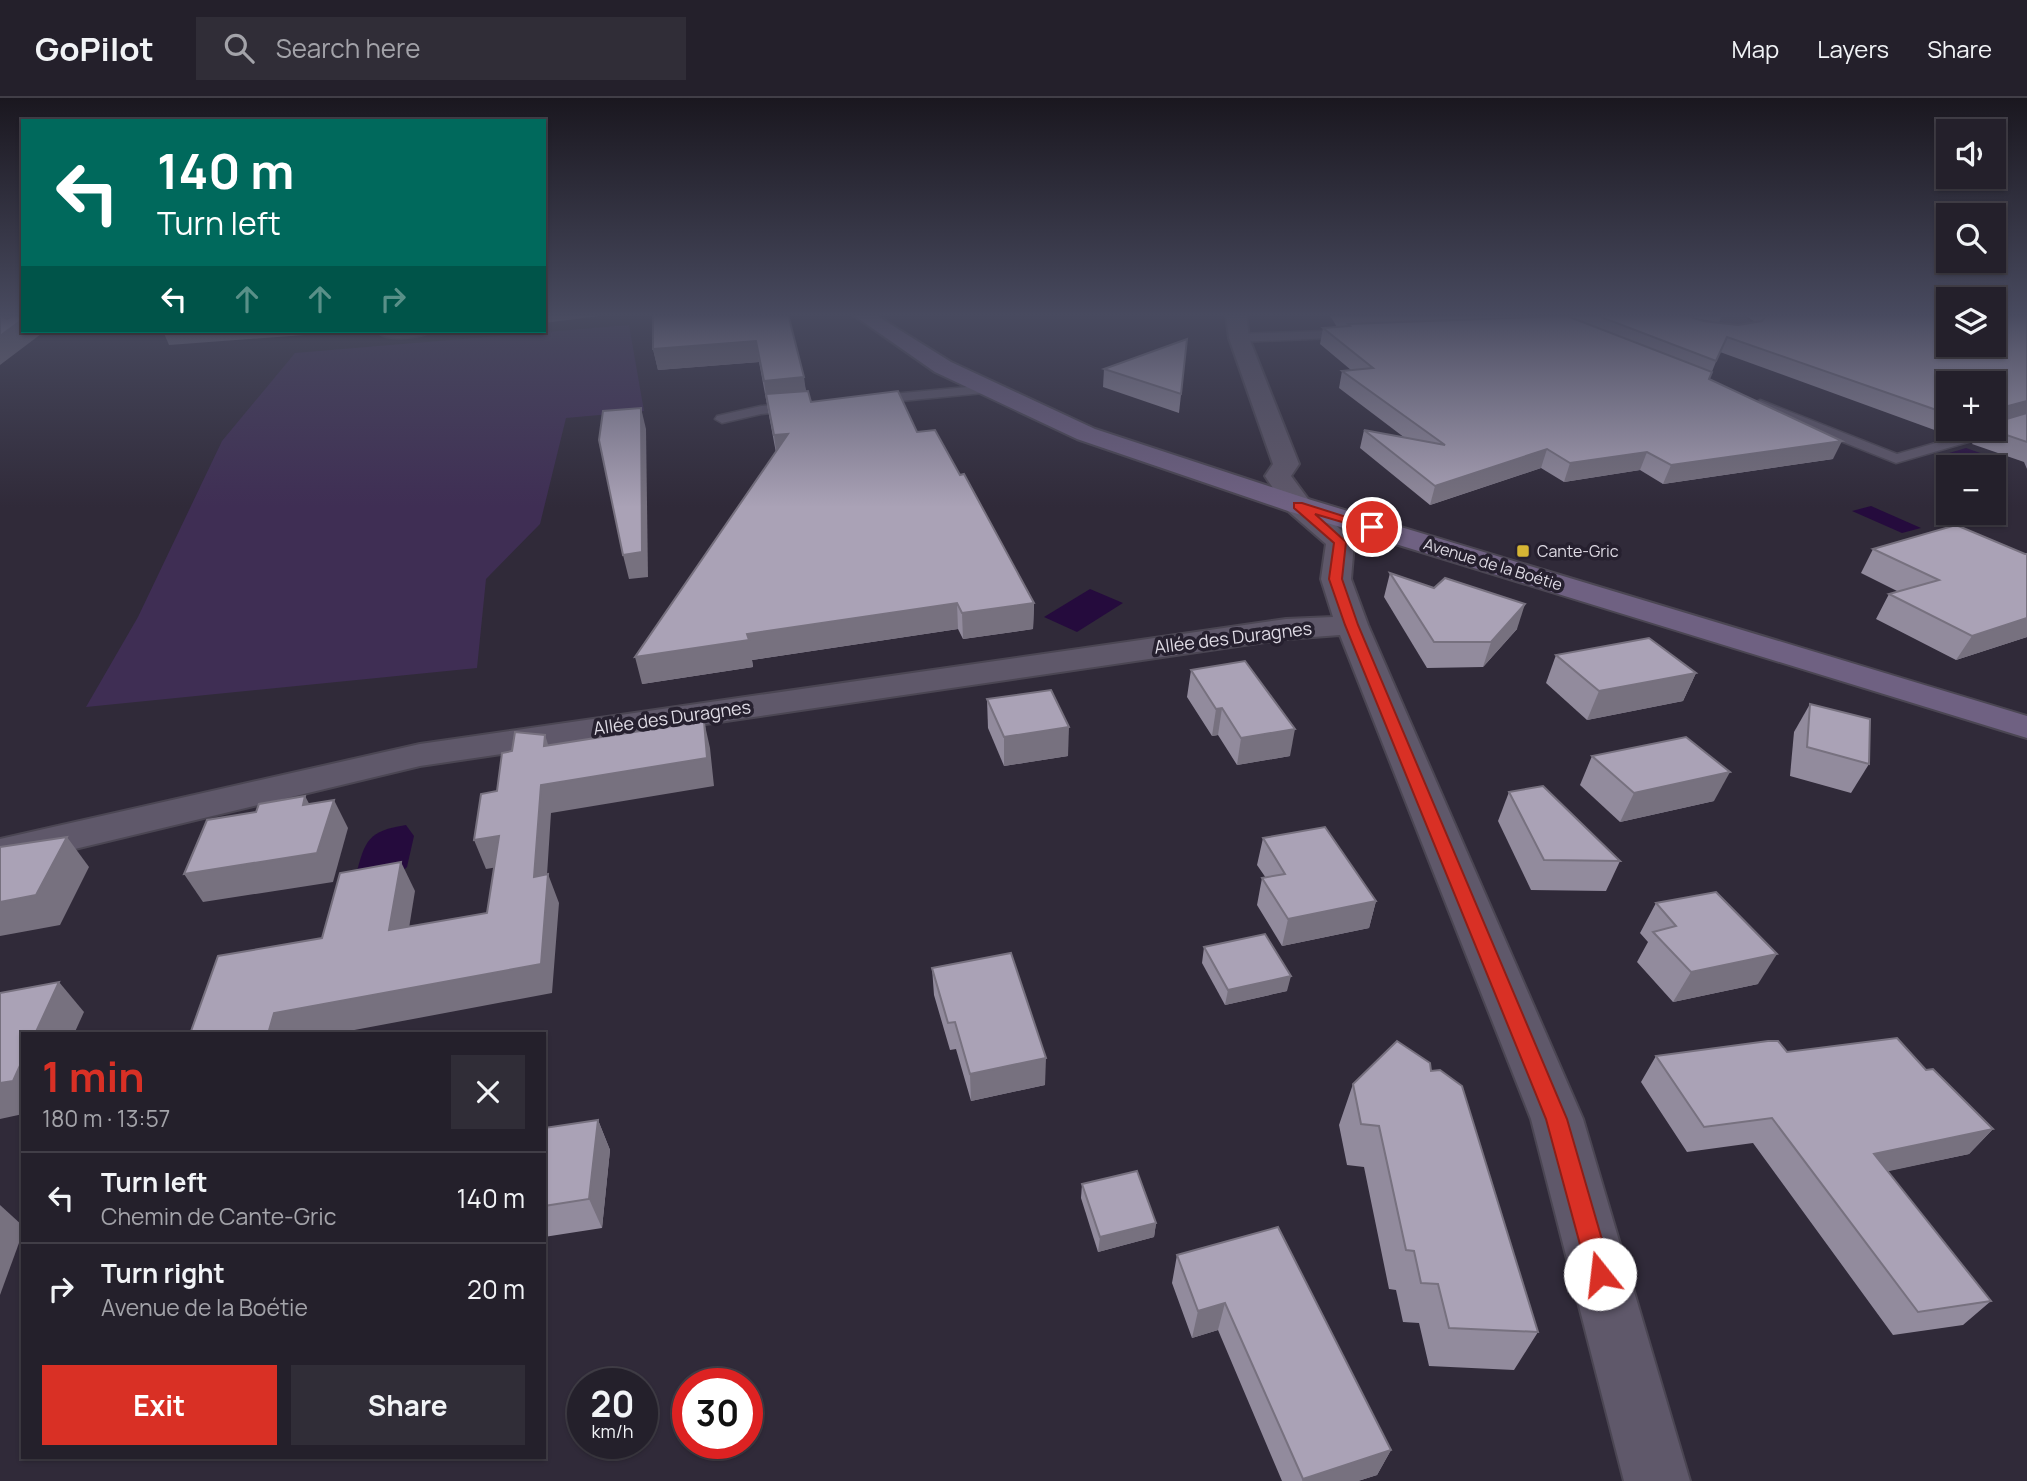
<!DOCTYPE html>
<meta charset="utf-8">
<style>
body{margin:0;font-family:Manrope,sans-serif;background:#302d37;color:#f1f3f6;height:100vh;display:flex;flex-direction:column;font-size:26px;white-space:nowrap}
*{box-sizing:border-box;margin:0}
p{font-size:23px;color:#a3a3a9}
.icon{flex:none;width:38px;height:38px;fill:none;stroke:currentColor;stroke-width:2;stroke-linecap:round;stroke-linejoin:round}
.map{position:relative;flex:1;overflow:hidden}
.drawer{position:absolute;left:21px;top:934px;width:525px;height:427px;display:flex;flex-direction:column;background:#24202b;border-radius:0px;box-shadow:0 2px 5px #0004,0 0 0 2px #413e47}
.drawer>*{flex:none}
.guide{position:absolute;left:21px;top:21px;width:525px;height:214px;border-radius:0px;box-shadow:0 2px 5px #0004,0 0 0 2px #413e47;background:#00695c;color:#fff;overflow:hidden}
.buttons{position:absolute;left:1936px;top:21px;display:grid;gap:14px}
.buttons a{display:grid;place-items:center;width:70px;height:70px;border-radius:0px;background:#24202b;box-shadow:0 2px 5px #0004,0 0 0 2px #413e47;font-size:35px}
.speed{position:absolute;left:567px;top:1270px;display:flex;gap:14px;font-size:35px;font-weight:700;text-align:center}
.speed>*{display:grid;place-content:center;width:91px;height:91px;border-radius:50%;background:#24202b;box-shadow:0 2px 5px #0004,0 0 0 2px #413e47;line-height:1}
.speed small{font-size:18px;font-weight:400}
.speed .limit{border:10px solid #d22;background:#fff;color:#111}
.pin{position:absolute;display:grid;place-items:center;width:60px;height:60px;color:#fff;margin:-30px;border:4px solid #fff;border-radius:50%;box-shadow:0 2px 7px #0007}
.me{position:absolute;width:77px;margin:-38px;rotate:344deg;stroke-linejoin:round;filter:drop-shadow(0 0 5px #0008)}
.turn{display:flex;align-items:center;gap:24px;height:147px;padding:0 21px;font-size:32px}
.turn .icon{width:91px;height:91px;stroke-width:2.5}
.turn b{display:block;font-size:49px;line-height:60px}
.lanes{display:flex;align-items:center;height:66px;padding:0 21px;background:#0003;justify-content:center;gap:35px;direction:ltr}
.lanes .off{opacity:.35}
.round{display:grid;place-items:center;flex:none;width:74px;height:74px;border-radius:0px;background:#302d37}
.overview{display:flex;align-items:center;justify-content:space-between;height:119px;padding:0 21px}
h1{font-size:42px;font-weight:700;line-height:52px;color:#d93025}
.cta{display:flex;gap:14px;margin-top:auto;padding:14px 21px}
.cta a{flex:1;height:80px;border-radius:0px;background:#d93025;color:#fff;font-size:28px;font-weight:700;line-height:80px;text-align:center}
.cta a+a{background:#302d37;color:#f1f3f6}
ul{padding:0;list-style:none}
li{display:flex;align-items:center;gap:21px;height:91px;padding:0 21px;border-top:2px solid #413e47}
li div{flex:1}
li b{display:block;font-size:26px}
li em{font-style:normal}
header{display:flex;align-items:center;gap:42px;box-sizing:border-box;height:98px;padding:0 35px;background:#24202b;border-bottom:2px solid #413e47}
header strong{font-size:33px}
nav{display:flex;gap:38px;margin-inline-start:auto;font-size:24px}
.search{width:490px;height:63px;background:#302d37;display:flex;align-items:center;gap:18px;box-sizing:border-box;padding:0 24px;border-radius:0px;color:#a3a3a9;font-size:26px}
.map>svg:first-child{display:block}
.green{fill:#3f2e54}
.water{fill:#250b3d}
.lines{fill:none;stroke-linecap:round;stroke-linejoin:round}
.lane-casing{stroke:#4b4653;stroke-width:3}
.street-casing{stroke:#4b4653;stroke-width:4}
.secondary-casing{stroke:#4b4653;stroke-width:4}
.lane{fill:#5f586a;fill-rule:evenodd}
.street{fill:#5f586a;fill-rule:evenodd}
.secondary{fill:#6f6182;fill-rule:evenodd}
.wall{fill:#928b9d}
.shaded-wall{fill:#77717f}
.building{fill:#aaa2b6;stroke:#77717f;stroke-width:2}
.route{fill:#d93025;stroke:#8d1f18;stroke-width:2}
.poi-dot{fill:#d6b534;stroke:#26202f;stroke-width:2.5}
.labels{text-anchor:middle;stroke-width:7;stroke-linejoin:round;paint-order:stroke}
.far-poi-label{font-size:16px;fill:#dedae4;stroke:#26202f;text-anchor:start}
.far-street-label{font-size:16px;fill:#dedae4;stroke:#26202f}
.street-label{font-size:18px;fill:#dedae4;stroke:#26202f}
</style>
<header>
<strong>GoPilot</strong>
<div class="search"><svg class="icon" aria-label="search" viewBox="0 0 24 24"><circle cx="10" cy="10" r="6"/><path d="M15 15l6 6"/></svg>Search here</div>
<nav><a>Map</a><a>Layers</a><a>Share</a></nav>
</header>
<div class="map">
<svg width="2027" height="1383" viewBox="0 0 2027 1383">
<rect width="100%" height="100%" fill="#302a39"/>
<path class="green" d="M 629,227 L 644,313 L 566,320 L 540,426 L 486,481 L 477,570 L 86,609 L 138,519 L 222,343 L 295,255 Z"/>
<g class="water">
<path d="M 1966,350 L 1992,359 L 1979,363 L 1980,369 L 1950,365 L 1949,355 Z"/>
<path d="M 1871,408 L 1921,430 L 1902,435 L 1852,413 Z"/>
<path d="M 1090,491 L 1123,505 L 1077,534 L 1044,519 Z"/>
<path d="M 406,727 L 414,738 L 407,769 L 391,784 L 356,777 C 365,742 368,733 406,727 Z"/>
</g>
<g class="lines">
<g class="lane-casing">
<g id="lane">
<path d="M 1352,232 L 1356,233 L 1356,239 L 1239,244 L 1233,240 L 1239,236 Z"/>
<path d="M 382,233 L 432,233 C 422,240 390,243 380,236 Z"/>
<path d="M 989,287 L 994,288 L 994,294 L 870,306 L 863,302 L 870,298 Z"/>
<path d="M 1760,302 L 1897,356 L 1985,331 L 1993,331 L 1993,328 L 2027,319 L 2027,327 L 1896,365 L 1755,309 L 1753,306 Z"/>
<path d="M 798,304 L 803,305 L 803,311 L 761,316 L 722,325 L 715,321 L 717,318 L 761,308 Z"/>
</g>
</g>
<g class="street-casing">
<g id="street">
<path d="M 1226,216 L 1246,216 L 1249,240 L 1299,366 L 1291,378 L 1308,401 L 1354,444 L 1351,481 L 1368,527 L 1583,1021 L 1690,1383 L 1624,1383 L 1531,1021 L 1340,537 L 1286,541 L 420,668 L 0,769 L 0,741 L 420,646 L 1286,521 L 1333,519 L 1321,481 L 1326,446 L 1288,413 L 1265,378 L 1273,366 L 1229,240 Z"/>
<path d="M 1666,216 L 1694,216 L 1689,221 C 1704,226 1718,229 1735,228 L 1712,220 L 1710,216 C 1730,216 1746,213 1758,232 L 1755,236 C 1723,244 1695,237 1665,225 L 1662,221 Z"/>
</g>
</g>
<g class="secondary-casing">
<path id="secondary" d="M 852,216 L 874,216 L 951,264 L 1095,331 L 1308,401 L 2027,618 L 2027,640 L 1288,413 L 1077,341 L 935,274 Z"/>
</g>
<use href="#lane" class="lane"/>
<use href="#street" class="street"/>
<use href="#secondary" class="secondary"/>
</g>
<g class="wall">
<path d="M 788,216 L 806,293 L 811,304 L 917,334 L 1034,505 L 1033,531 L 963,541 L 958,531 L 752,562 L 753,569 L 642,586 L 776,355 L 759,264 L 658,272 L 653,251 Z"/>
<path d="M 1329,216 L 1681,216 L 1703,223 L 1715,224 L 1694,220 L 1695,216 L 1722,216 L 1719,225 L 1738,227 L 1755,224 L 1745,217 L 1745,216 L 2027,216 L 2027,371 L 2024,364 L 1972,346 L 1981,331 L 1993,331 L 1948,285 L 1948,331 L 1978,331 L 1951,338 L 1720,254 L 1709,281 L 1833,361 L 1663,386 L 1640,372 L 1564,384 L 1541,370 L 1430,407 L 1360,350 L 1364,332 L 1405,340 L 1339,290 L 1342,273 L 1351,272 L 1320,246 L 1323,230 L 1337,229 Z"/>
<path d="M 1187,241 L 1179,315 L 1103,289 L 1104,271 Z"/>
<path d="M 1873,451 L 2027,456 L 2027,539 L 1956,562 L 1876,521 L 1889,496 L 1899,494 L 1861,475 Z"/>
<path d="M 1390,475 L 1517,531 L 1483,569 L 1427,570 L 1384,499 Z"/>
<path d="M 1556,557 L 1696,575 L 1683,603 L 1587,622 L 1546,585 Z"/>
<path d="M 1191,572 L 1290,658 L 1237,667 L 1218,637 L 1212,638 L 1187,599 Z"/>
<path d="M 987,601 L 1068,658 L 1004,668 L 988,630 Z"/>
<path d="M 1810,606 L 1869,666 L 1851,695 L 1790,678 L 1794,634 Z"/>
<path d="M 1592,658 L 1714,703 L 1620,724 L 1580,687 Z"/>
<path d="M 1509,694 L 1620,763 L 1606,793 L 1531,792 L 1498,723 Z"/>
<path d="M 1263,740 L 1376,803 L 1369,830 L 1282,848 L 1257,807 L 1262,780 L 1266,780 L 1257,767 Z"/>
<path d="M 1656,805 L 1758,886 L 1673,904 L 1637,864 L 1648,844 L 1640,835 Z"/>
<path d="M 1204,849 L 1287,893 L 1225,907 L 1202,865 Z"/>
<path d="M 932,870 L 1045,987 L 971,1003 L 956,951 L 950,952 L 934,897 Z"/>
<path d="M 1787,954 L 1926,972 L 1993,1031 L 1969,1056 L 1887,1073 L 1991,1203 L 1963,1227 L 1893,1237 L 1753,1045 L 1687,1054 L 1641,984 L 1656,958 Z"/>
<path d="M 1431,973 L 1538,1234 L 1514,1272 L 1429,1268 L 1419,1225 L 1403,1224 L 1396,1192 L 1389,1191 L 1364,1069 L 1347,1067 L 1339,1027 L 1353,986 Z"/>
<path d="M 598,1022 L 610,1052 L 602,1130 L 544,1139 L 544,1030 Z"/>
<path d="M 1082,1086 L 1156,1125 L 1154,1139 L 1098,1154 L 1081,1100 Z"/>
<path d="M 1177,1157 L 1391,1352 L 1377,1377 L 1358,1383 L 1282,1383 L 1218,1232 L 1192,1240 L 1172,1185 Z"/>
</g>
<g class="shaded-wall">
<path d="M 0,216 L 18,216 L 21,221 L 0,220 Z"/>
<path d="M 544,216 L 615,216 L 544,225 Z"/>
<path d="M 23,221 L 23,233 L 45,233 L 0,267 L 0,238 Z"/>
<path d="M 163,233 L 359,233 L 169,247 Z"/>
<path d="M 756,243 L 759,264 L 658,272 L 653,251 Z"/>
<path d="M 804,279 L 807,301 L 767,305 L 764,283 Z"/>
<path d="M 2027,303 L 2027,317 L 1993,326 L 1993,312 Z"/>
<path d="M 641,310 L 646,331 L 648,479 L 629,481 L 623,457 Z"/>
<path d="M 1955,331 L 1978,331 L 1951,338 Z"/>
<path d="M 788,336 L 777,360 L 774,337 Z"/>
<path d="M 1842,343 L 1833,361 L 1663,386 L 1671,367 Z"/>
<path d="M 1547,351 L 1541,370 L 1430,407 L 1435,388 Z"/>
<path d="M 1647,354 L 1640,372 L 1564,384 L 1570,365 Z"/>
<path d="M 957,505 L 958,531 L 752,562 L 753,569 L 642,586 L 635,559 L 747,536 Z"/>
<path d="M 1034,505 L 1033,531 L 963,541 L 962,515 Z"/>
<path d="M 1525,506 L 1517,531 L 1483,569 L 1491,544 Z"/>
<path d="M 2027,520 L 2027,539 L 1956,562 L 1972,538 Z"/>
<path d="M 1696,575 L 1683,603 L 1587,622 L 1599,593 Z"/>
<path d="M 1222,610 L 1218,637 L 1212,638 L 1216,611 Z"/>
<path d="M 704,623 L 710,650 L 714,688 L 551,715 L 545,808 L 534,779 L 541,687 Z"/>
<path d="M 1069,629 L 1068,658 L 1004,668 L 1004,639 Z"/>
<path d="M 1295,631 L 1290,658 L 1237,667 L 1241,640 Z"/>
<path d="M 545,637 L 554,665 L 544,648 Z"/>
<path d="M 1730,674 L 1714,703 L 1620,724 L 1634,695 Z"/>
<path d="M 305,698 L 320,726 L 303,707 Z"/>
<path d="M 334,702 L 348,730 L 333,784 L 203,804 L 184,776 Z"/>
<path d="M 499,738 L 510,767 L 486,771 L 474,742 Z"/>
<path d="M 67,739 L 89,769 L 60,827 L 0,838 L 0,804 Z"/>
<path d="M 401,764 L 415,793 L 404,861 L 389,832 Z"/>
<path d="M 548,776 L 559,805 L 552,895 L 333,936 L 268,936 L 274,915 L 541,866 Z"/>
<path d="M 1376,803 L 1369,830 L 1282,848 L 1288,821 Z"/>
<path d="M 1777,856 L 1758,886 L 1673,904 L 1691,874 Z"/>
<path d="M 1291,878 L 1287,893 L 1225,907 L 1228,892 Z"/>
<path d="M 59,884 L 84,914 L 74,936 L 35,936 Z"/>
<path d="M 1046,960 L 1045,987 L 971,1003 L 970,976 Z"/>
<path d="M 23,961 L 23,1016 L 0,1021 L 0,985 Z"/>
<path d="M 598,1022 L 610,1052 L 602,1130 L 589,1101 Z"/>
<path d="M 1993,1031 L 1969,1056 L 1852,1081 L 1874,1056 Z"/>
<path d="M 0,1107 L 23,1128 L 23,1134 L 0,1197 Z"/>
<path d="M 1156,1125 L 1154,1139 L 1098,1154 L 1100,1139 Z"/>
<path d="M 1225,1205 L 1218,1232 L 1192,1240 L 1198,1213 Z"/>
<path d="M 1391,1352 L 1377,1377 L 1358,1383 L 1302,1383 L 1303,1381 Z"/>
</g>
<g class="building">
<path d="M 20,216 L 23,216 L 23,221 L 0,238 L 0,218 L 7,221 Z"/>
<path d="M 653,216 L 788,216 L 804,279 L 764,283 L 756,243 L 653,251 Z"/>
<path d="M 1593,216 L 1681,216 L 1703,223 L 1738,227 L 1762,223 L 1766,218 L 1765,216 L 1948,216 L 1948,247 L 1993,247 L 1993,216 L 2027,216 L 2027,303 L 1993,312 L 1993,285 L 1948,285 L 1948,316 L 1727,239 L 1716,263 Z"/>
<path d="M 1567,218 L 1712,274 L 1709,281 L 1842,343 L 1671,367 L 1647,354 L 1570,365 L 1547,351 L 1435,388 L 1364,332 L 1445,347 L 1342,273 L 1373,270 L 1323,230 L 1350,228 L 1348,226 Z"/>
<path d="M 1187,241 L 1181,296 L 1104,271 Z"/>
<path d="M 808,293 L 811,304 L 898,293 L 917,334 L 935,332 L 960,377 L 964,376 L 1034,505 L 962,515 L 957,505 L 747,536 L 749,542 L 635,559 L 788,336 L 774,337 L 766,296 Z"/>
<path d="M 641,310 L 642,454 L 623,457 L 599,342 L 603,313 Z"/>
<path d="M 2027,315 L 2027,344 L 1989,331 L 1993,331 L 1993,325 Z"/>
<path d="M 1956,427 L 2025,456 L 2027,456 L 2027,520 L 1972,538 L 1889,496 L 1939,482 L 1873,451 Z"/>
<path d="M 1390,475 L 1434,490 L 1445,480 L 1525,506 L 1491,544 L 1434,544 Z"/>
<path d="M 1649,540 L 1696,575 L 1599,593 L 1556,557 Z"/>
<path d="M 1245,563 L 1295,631 L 1241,640 L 1222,610 L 1216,611 L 1191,572 Z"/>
<path d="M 1051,592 L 1069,629 L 1004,639 L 987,601 Z"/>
<path d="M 1810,606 L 1870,621 L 1869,666 L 1807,649 Z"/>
<path d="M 704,623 L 707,660 L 541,687 L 534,779 L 548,776 L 541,866 L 274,915 L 268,936 L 190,936 L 218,858 L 322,840 L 340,775 L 401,764 L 389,832 L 487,815 L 499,738 L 474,742 L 481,696 L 497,693 L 502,655 L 512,653 L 515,634 L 545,637 L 544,648 Z"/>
<path d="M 1686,639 L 1730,674 L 1634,695 L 1592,658 Z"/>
<path d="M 1543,688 L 1620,763 L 1544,762 L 1509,694 Z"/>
<path d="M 305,698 L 303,707 L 334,702 L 317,755 L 184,776 L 207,722 L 256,714 L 259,706 Z"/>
<path d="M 1325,729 L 1376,803 L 1288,821 L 1262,780 L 1285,776 L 1263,740 Z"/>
<path d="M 67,739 L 36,797 L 0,804 L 0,749 Z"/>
<path d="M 1716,794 L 1777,856 L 1691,874 L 1653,834 L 1676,828 L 1656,805 Z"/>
<path d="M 1265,836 L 1291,878 L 1228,892 L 1204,849 Z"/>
<path d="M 1011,855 L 1046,960 L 970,976 L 955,924 L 948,925 L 932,870 Z"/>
<path d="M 59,884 L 35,936 L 23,936 L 23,961 L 13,983 L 0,985 L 0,895 Z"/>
<path d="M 1897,940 L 1926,972 L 1933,971 L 1993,1031 L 1874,1056 L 1991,1203 L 1918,1214 L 1772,1020 L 1704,1029 L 1656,958 L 1768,943 L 1778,943 L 1787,954 Z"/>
<path d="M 1397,943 L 1430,965 L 1431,973 L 1440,972 L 1462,988 L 1538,1234 L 1449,1230 L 1438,1186 L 1421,1185 L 1414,1153 L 1406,1152 L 1379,1028 L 1361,1026 L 1353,986 Z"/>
<path d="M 598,1022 L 589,1101 L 544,1108 L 544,1030 Z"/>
<path d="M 1137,1073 L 1156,1125 L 1100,1139 L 1082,1086 Z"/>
<path d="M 1278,1129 L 1391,1352 L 1303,1381 L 1225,1205 L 1198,1213 L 1177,1157 Z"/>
</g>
<linearGradient id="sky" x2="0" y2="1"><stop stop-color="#1a171f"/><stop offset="0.53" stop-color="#484a5f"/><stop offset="1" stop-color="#484a5f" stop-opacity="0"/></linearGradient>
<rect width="2027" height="409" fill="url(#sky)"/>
<path class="route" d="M 1294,405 L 1302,405 L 1378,429 L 1372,433 L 1315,416 L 1346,444 L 1342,481 L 1358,527 L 1567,1021 L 1612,1176 L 1608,1184 L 1600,1188 L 1591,1184 L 1588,1176 L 1546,1021 L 1345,527 L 1329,481 L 1334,445 L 1294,410 Z"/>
<rect class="poi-dot" x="1516" y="446" width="14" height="14" rx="3.5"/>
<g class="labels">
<g class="far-poi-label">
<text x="1537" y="459">Cante-Gric</text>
</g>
<g class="far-street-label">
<text transform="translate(1493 466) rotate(17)" y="6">Avenue de la Boétie</text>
</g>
<g class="street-label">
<text transform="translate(1233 540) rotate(-7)" y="6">Allée des Duragnes</text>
<text transform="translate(672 620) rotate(-8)" y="6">Allée des Duragnes</text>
</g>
</g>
</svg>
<div class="buttons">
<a><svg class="icon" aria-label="sound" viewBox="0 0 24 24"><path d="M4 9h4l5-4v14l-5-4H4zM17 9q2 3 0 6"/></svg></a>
<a><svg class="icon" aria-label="search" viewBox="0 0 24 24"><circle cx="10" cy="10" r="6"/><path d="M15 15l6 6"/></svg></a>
<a><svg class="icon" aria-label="layers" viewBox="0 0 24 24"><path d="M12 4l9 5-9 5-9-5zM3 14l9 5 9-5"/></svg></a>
<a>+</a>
<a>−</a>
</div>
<div class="speed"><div>20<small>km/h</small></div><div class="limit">30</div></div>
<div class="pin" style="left:1372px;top:429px;background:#d93025"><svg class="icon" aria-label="arrive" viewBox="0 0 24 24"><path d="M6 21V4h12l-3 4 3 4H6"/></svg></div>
<svg class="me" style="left:1600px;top:1176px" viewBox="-20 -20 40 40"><circle r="19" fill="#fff"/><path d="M0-13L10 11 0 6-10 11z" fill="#d93025"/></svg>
<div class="guide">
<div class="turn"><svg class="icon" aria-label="left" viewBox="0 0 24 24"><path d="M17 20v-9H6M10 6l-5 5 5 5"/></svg><div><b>140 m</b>Turn left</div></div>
<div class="lanes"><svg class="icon" aria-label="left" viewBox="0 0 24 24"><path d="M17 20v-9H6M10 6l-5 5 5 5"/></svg><svg class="icon off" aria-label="ahead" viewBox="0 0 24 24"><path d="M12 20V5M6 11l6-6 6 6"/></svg><svg class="icon off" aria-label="ahead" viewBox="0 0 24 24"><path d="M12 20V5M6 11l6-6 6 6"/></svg><svg class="icon off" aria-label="right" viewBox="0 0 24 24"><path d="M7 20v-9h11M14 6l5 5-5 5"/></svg></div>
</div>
<section class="drawer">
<div class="overview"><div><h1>1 min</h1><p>180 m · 13:57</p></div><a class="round"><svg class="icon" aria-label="close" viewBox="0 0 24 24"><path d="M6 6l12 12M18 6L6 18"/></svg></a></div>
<ul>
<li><svg class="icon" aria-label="left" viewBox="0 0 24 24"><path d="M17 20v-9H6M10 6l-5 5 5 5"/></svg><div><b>Turn left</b><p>Chemin de Cante-Gric</p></div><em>140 m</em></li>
<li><svg class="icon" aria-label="right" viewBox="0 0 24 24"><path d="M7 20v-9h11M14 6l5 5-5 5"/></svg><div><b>Turn right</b><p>Avenue de la Boétie</p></div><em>20 m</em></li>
</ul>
<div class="cta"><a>Exit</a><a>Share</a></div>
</section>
</div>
